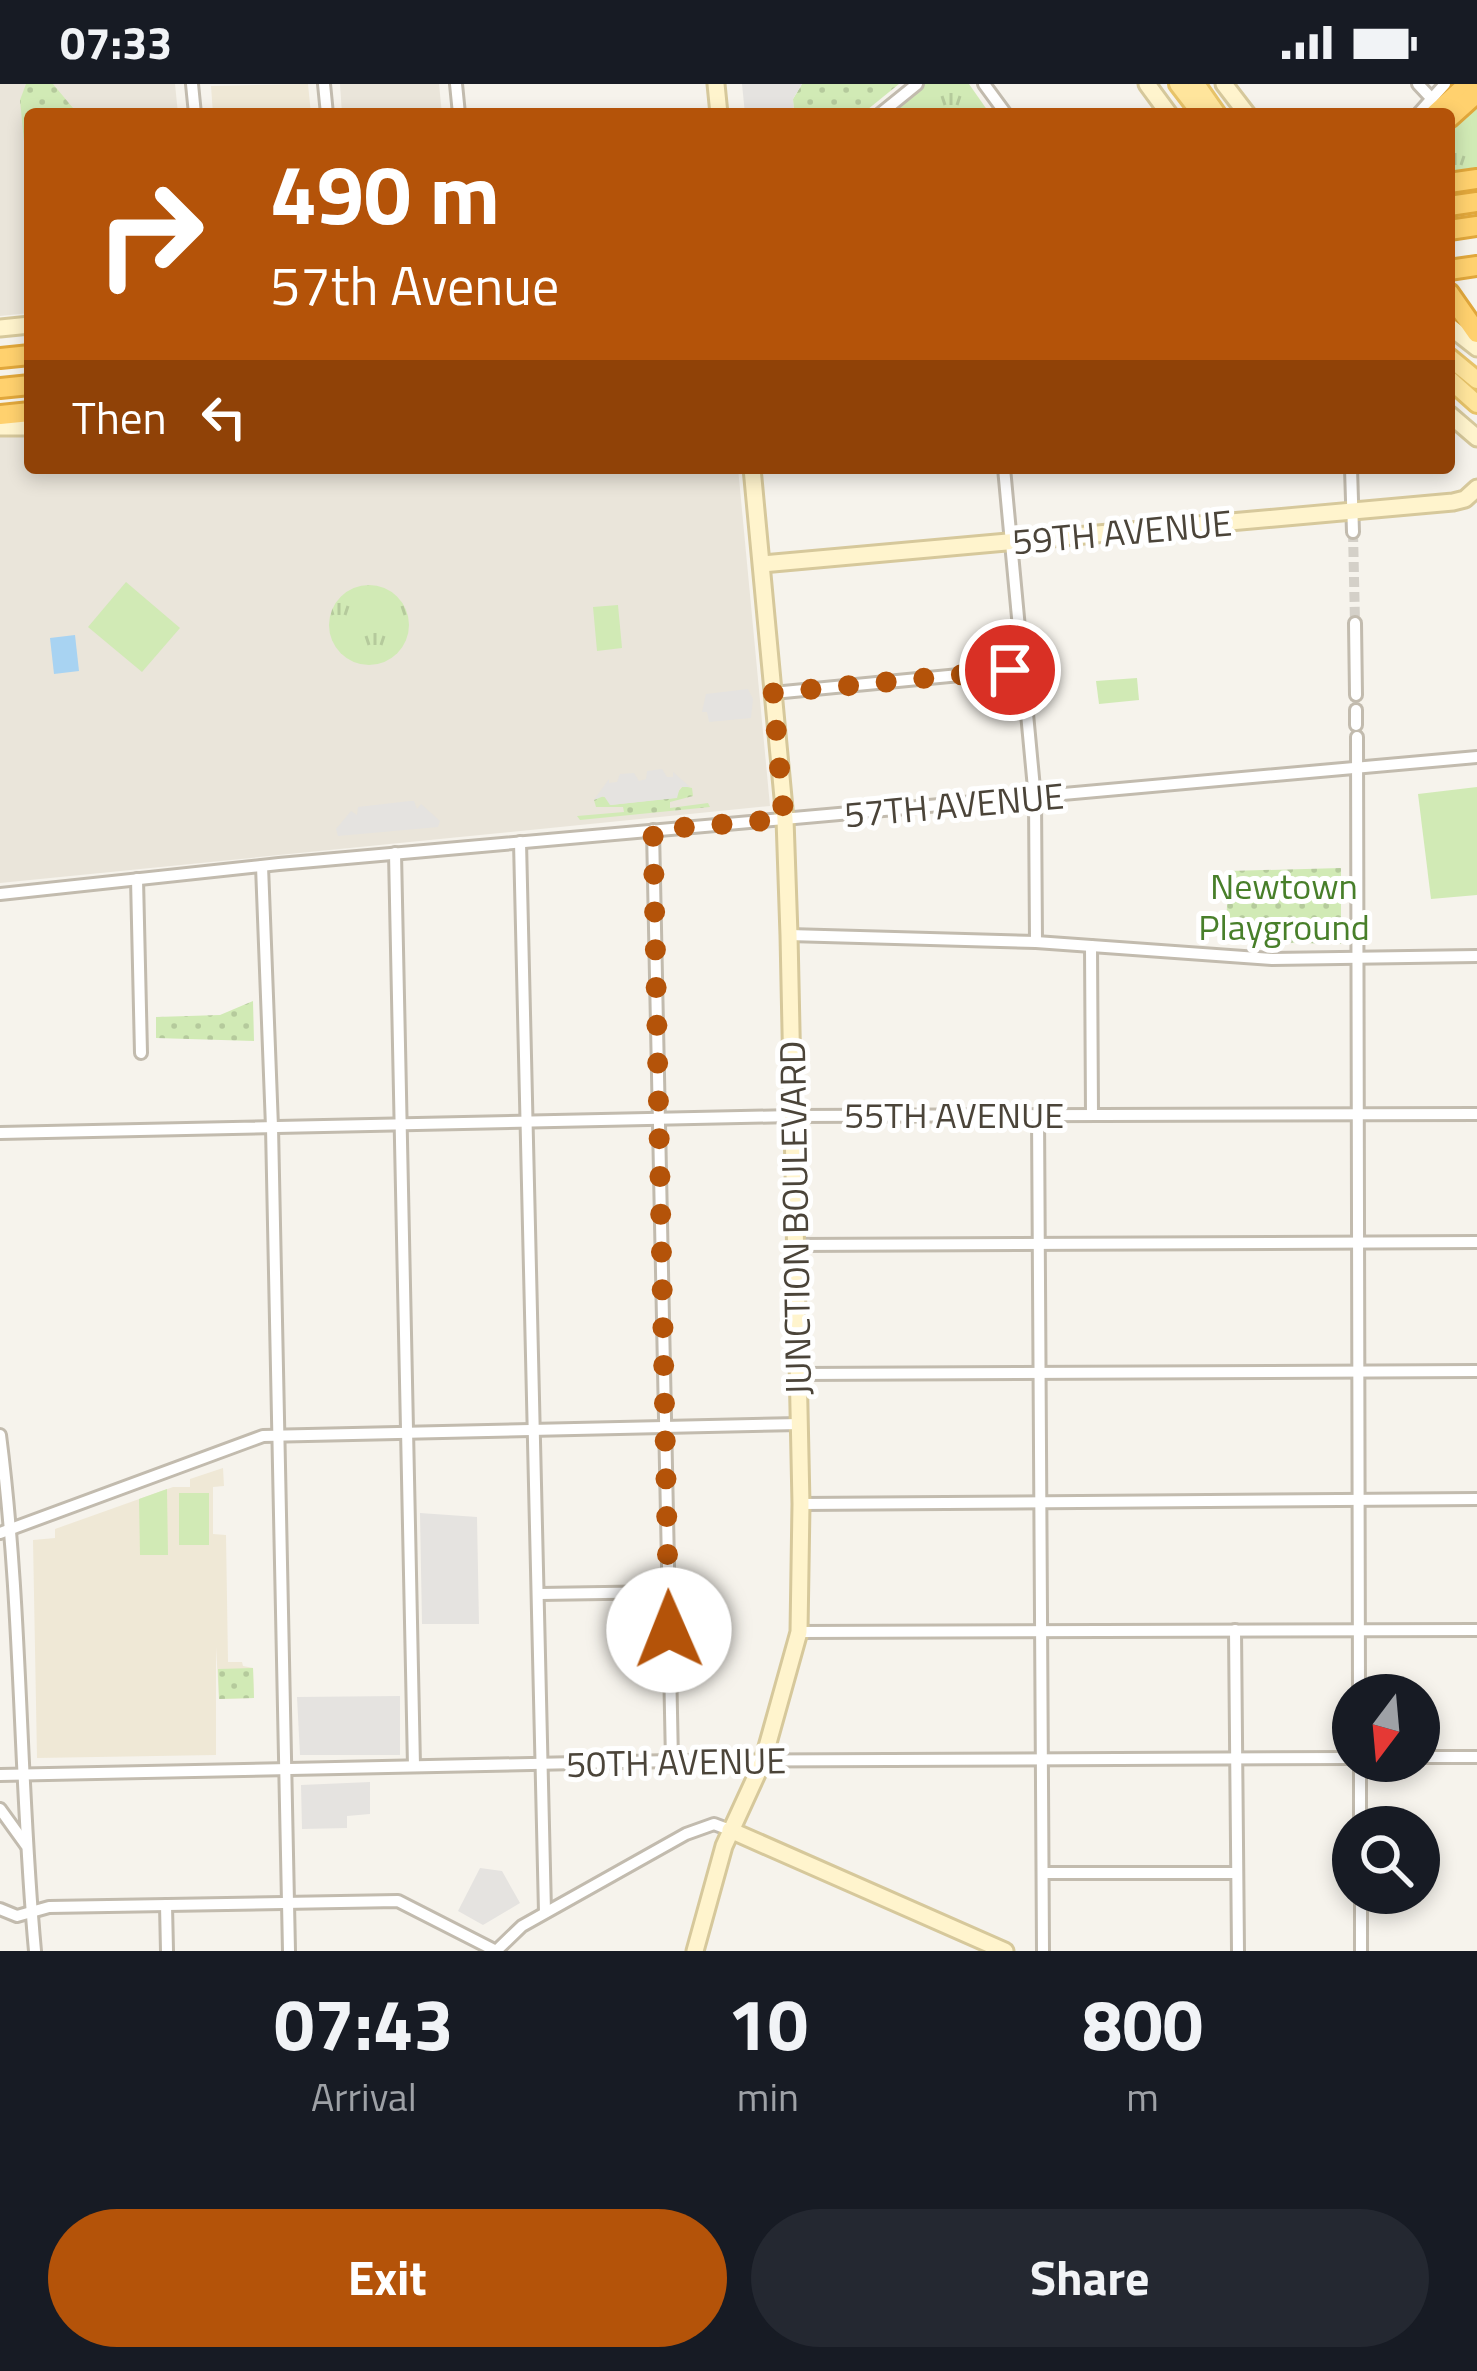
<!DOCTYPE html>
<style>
body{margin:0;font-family:"Titillium Web",sans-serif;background:#242831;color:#f1f3f6;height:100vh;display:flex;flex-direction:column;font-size:45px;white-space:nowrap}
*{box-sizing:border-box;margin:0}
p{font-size:39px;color:#9ea1a6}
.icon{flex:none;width:66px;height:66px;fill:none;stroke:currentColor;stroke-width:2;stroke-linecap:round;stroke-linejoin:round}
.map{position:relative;height:1867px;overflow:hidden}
.drawer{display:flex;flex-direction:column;background:#171b24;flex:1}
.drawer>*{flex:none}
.banner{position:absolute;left:24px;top:24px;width:1431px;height:366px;border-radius:12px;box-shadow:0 6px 18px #0003;background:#b45309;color:#fff;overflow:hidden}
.needle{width:78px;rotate:196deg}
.tools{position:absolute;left:1332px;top:1590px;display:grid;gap:24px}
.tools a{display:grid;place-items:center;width:108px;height:108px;border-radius:50%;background:#171b24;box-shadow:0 6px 18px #0003;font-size:60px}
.pin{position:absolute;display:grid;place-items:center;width:102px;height:102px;color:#fff;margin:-51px;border:6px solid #fff;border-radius:50%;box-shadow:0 3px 12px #0007}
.me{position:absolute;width:132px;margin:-66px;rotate:359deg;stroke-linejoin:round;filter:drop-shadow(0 0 9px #0008)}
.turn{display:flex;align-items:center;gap:42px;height:252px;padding:0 48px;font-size:54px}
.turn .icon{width:156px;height:156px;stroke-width:2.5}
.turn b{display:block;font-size:84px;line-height:102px}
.then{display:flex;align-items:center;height:114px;padding:0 48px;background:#0003;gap:24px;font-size:45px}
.eta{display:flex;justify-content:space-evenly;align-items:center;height:204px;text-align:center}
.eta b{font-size:72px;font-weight:700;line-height:84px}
.button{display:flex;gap:24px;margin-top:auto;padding:24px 48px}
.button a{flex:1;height:138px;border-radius:72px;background:#b45309;color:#fff;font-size:48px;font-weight:700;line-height:138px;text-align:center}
.button a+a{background:#242831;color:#f1f3f6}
.status{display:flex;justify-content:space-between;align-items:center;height:84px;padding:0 60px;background:#171b24;direction:ltr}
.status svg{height:33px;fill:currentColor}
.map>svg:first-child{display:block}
.residential{fill:#eae5da}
.education{fill:#efe8d6}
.grass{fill:url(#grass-tufts)}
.park{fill:url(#park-dots)}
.pitch{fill:#d1eab5}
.parking{fill:#e5e3e0}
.water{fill:#a8d3f2}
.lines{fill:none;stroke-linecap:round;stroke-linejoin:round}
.street-tunnel{stroke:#d4d0c8;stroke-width:10;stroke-dasharray:10 5;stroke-linecap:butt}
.street-casing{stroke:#c2bbae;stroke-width:16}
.secondary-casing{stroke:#d6c89b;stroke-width:21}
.primary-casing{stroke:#e7c369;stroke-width:22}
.highway-casing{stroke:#e1a73b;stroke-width:24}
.street{stroke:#fff;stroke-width:10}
.secondary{stroke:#fff4cd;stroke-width:15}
.primary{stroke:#ffe59c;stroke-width:16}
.highway{stroke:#ffd16e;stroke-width:18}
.route{stroke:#b45309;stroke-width:21;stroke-dasharray:0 37.8}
.labels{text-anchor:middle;stroke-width:10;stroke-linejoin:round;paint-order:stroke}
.street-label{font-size:36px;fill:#4b4439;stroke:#fff}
.park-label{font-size:36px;fill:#487f2a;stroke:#fff}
</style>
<div class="status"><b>07:33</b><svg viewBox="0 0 49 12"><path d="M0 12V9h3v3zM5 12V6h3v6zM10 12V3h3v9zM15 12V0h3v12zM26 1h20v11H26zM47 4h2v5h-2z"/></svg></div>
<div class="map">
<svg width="1477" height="1867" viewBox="0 0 1477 1867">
<defs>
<pattern id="grass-tufts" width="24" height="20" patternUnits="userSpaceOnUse" patternTransform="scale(3)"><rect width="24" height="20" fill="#d1eab5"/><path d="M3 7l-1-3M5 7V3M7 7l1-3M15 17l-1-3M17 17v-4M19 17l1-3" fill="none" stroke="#b5ca9c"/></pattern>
<pattern id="park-dots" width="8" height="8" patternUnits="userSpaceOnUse" patternTransform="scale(3)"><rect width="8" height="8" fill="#d1eab5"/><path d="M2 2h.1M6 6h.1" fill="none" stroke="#b5ca9c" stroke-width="1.8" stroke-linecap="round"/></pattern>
</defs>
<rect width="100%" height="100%" fill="#f6f3ec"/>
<g class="residential">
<path d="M 0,0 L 175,0 L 178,30 L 30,30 L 30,229 L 0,232 Z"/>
<path d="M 340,0 L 439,0 L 442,30 L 342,30 Z"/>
<path d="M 30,348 L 30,384 L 738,384 L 770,722 L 0,799 L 0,351 Z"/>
</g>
<g class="education">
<path d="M 308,0 L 311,30 L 213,30 L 211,2 Z"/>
<path d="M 223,1384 L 224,1402 L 213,1403 L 213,1450 L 226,1451 L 228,1578 L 242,1578 L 243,1582 L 253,1584 L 254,1614 L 219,1615 L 216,1563 L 216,1671 L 37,1674 L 33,1456 L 55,1454 L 55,1445 L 173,1403 L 190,1403 L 190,1395 Z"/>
</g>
<g class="grass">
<path d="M 923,0 L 969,0 L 990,30 L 885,30 Z"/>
<path d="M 1477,21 L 1477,87 L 1449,91 L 1449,45 Z"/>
<circle cx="369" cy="541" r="40"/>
</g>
<g class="park">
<path d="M 26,0 L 53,0 L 78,30 L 30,30 L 30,120 L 20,16 Z"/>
<path d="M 802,0 L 899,0 L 862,30 L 794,30 L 793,15 Z"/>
<path d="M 683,702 L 692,704 L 693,712 L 670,718 L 670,724 L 708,719 L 710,723 L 580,736 L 577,732 L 624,728 L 623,723 L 596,723 L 594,716 L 600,712 L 608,714 L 611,721 L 673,714 Z"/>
<path d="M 1341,784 L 1341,860 L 1225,857 L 1229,787 Z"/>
<path d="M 253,917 L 254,957 L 156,954 L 156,933 L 220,931 Z"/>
<path d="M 253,1584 L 254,1614 L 219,1615 L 218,1585 Z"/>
</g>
<g class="pitch">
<path d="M 126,498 L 180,544 L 142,588 L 88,543 Z"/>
<path d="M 618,521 L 622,564 L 597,567 L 593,523 Z"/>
<path d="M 1137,594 L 1139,616 L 1099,620 L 1096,597 Z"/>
<path d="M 1477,703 L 1477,811 L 1431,815 L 1418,710 Z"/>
<path d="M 167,1405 L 168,1471 L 140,1471 L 139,1415 Z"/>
<rect x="179" y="1409" width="30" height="52"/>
</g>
<g class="parking">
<path d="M 742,0 L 802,0 L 793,15 L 794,30 L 745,30 Z"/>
<path d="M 748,605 L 753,615 L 751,634 L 709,638 L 707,628 L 702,628 L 706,610 Z"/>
<path d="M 662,685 L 667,693 L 673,693 L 673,688 L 690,703 L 680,703 L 677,714 L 610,721 L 604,712 L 594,716 L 609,695 L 609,699 L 617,698 L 620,690 L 634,689 L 639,697 L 646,695 L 647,687 Z"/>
<path d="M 410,717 L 414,717 L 417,725 L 421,720 L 440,737 L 438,743 L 338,752 L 336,745 L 351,727 L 357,731 L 358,723 Z"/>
<path d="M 420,1429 L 477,1433 L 479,1540 L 422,1540 Z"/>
<path d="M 400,1612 L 400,1671 L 300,1671 L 297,1613 Z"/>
<path d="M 370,1698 L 370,1730 L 347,1732 L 347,1744 L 302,1745 L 301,1701 Z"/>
<path d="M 480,1784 L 502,1787 L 520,1819 L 483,1841 L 458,1827 Z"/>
</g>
<path class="water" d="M 75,551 L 79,587 L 54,590 L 50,554 Z"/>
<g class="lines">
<path class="street-tunnel" d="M 1353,448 L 1355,539"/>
<g class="street-casing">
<g id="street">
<path d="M 192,0 L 195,30"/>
<path d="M 324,0 L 327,30"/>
<path d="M 456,0 L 459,30"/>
<path d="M 984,0 L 1006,30"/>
<path d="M 1418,0 L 1432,15"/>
<path d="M 880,30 L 917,0"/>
<path d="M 1418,30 L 1445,0"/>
<path d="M 1004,384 L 1035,715 L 1036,858"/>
<path d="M 1351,384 L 1353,448"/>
<path d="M 1355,539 L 1356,611"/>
<path d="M 773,609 L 1022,585"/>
<path d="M 1356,626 L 1356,641"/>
<path d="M 1357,653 L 1359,1611"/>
<path d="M 653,746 L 672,1677"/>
<path d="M 520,758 L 545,1828"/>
<path d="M 395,769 L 414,1682"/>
<path d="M 262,782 L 272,1043 L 289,1867"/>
<path d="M 137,795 L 141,969"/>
<path d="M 0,810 L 279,780 L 1477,673"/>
<path d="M 789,851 L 1036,858 L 1272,875 L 1477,872"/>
<path d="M 1091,862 L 1092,1030"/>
<path d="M 1038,1030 L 1043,1867"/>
<path d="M 0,1049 L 792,1032 L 1477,1030"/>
<path d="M 796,1161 L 1477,1158"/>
<path d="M 799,1290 L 1477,1287"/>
<path d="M 0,1351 C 22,1522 19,1695 35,1867"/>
<path d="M 801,1420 L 1477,1415"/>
<path d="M 0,1449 L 263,1352 L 800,1340"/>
<path d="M 540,1510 L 668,1508"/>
<path d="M 1235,1546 L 1238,1867"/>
<path d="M 799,1548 L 1477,1546"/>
<path d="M 1419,1673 L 1477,1673"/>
<path d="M 1360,1677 L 1360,1743"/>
<path d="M 0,1691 L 672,1677 L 1353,1674"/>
<path d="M 0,1725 L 26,1761"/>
<path d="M 1043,1789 L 1236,1789"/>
<path d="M 1361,1809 L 1361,1867"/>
<path d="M 166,1821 L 167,1867"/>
<path d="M 0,1825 L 17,1832 L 49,1823 L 398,1817 L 496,1867"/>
<path d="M 496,1867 L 522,1842 L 686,1750 L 714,1740 L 730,1746"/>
</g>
</g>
<g class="secondary-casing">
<g id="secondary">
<path d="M 716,0 L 719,30"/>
<path d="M 1147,0 L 1169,30"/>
<path d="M 1224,0 L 1247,30"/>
<path d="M 1449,242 L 1477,264"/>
<path d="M 0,244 L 30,241"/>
<path d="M 1449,330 L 1477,354"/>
<path d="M 0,343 L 30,343"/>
<path d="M 762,480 L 1453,418 L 1465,415 L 1477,404"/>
<path d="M 730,1746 L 1005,1867"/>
<path d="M 695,1867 L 724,1762 L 763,1677 L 799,1548 L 801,1420 L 789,851 L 785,735 L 752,384"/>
</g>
</g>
<g class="primary-casing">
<g id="primary">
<path d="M 1178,0 L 1201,30"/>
<path d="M 1196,0 L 1217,30"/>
<path d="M 1449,273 L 1477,296"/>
<path d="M 1449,295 L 1477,320"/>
</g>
</g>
<g class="highway-casing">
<g id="highway">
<path d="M 1435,30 L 1468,0"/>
<path d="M 1449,34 L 1477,9"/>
<path d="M 1449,99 L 1477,95"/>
<path d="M 1449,122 L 1477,118"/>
<path d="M 1449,146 L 1477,142"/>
<path d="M 1449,186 L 1477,182"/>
<path d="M 1449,209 L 1477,249"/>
<path d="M 0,274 L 30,271"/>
<path d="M 0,304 L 30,301"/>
<path d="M 0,331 L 30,328"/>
</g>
</g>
<use href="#street" class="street"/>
<use href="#secondary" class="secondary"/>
<use href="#primary" class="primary"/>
<use href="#highway" class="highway"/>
</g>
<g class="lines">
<path class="route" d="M 669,1546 L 653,746 L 784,735 L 773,609 L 1010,586"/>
</g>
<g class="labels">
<g class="street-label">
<text transform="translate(1122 448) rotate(-5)" y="13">59TH AVENUE</text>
<text transform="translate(954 721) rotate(-5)" y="13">57TH AVENUE</text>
<text x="954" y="1044">55TH AVENUE</text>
<text transform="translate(795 1134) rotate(-91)" y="13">JUNCTION BOULEVARD</text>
<text transform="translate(676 1678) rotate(-1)" y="13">50TH AVENUE</text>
</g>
<g class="park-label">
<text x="1284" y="815">Newtown<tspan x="1284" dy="41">Playground</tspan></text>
</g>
</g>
</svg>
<div class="tools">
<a><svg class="needle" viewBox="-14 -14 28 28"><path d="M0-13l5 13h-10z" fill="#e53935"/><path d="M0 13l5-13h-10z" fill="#9ea1a6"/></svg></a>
<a><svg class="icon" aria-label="search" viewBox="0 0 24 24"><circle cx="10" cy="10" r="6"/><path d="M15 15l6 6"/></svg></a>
</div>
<div class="pin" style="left:1010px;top:586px;background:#d93025"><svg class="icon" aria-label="arrive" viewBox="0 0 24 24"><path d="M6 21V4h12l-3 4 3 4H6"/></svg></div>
<svg class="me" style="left:669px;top:1546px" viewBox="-20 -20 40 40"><circle r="19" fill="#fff"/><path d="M0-13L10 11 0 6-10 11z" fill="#b45309"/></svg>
<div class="banner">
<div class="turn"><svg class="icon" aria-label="right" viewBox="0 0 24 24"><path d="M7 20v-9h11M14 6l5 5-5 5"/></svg><div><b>490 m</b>57th Avenue</div></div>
<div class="then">Then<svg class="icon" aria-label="left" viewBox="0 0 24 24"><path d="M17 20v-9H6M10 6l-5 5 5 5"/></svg></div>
</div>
</div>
<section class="drawer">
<div class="eta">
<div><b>07:43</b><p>Arrival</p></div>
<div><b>10</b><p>min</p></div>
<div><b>800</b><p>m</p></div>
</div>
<div class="button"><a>Exit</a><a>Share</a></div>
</section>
